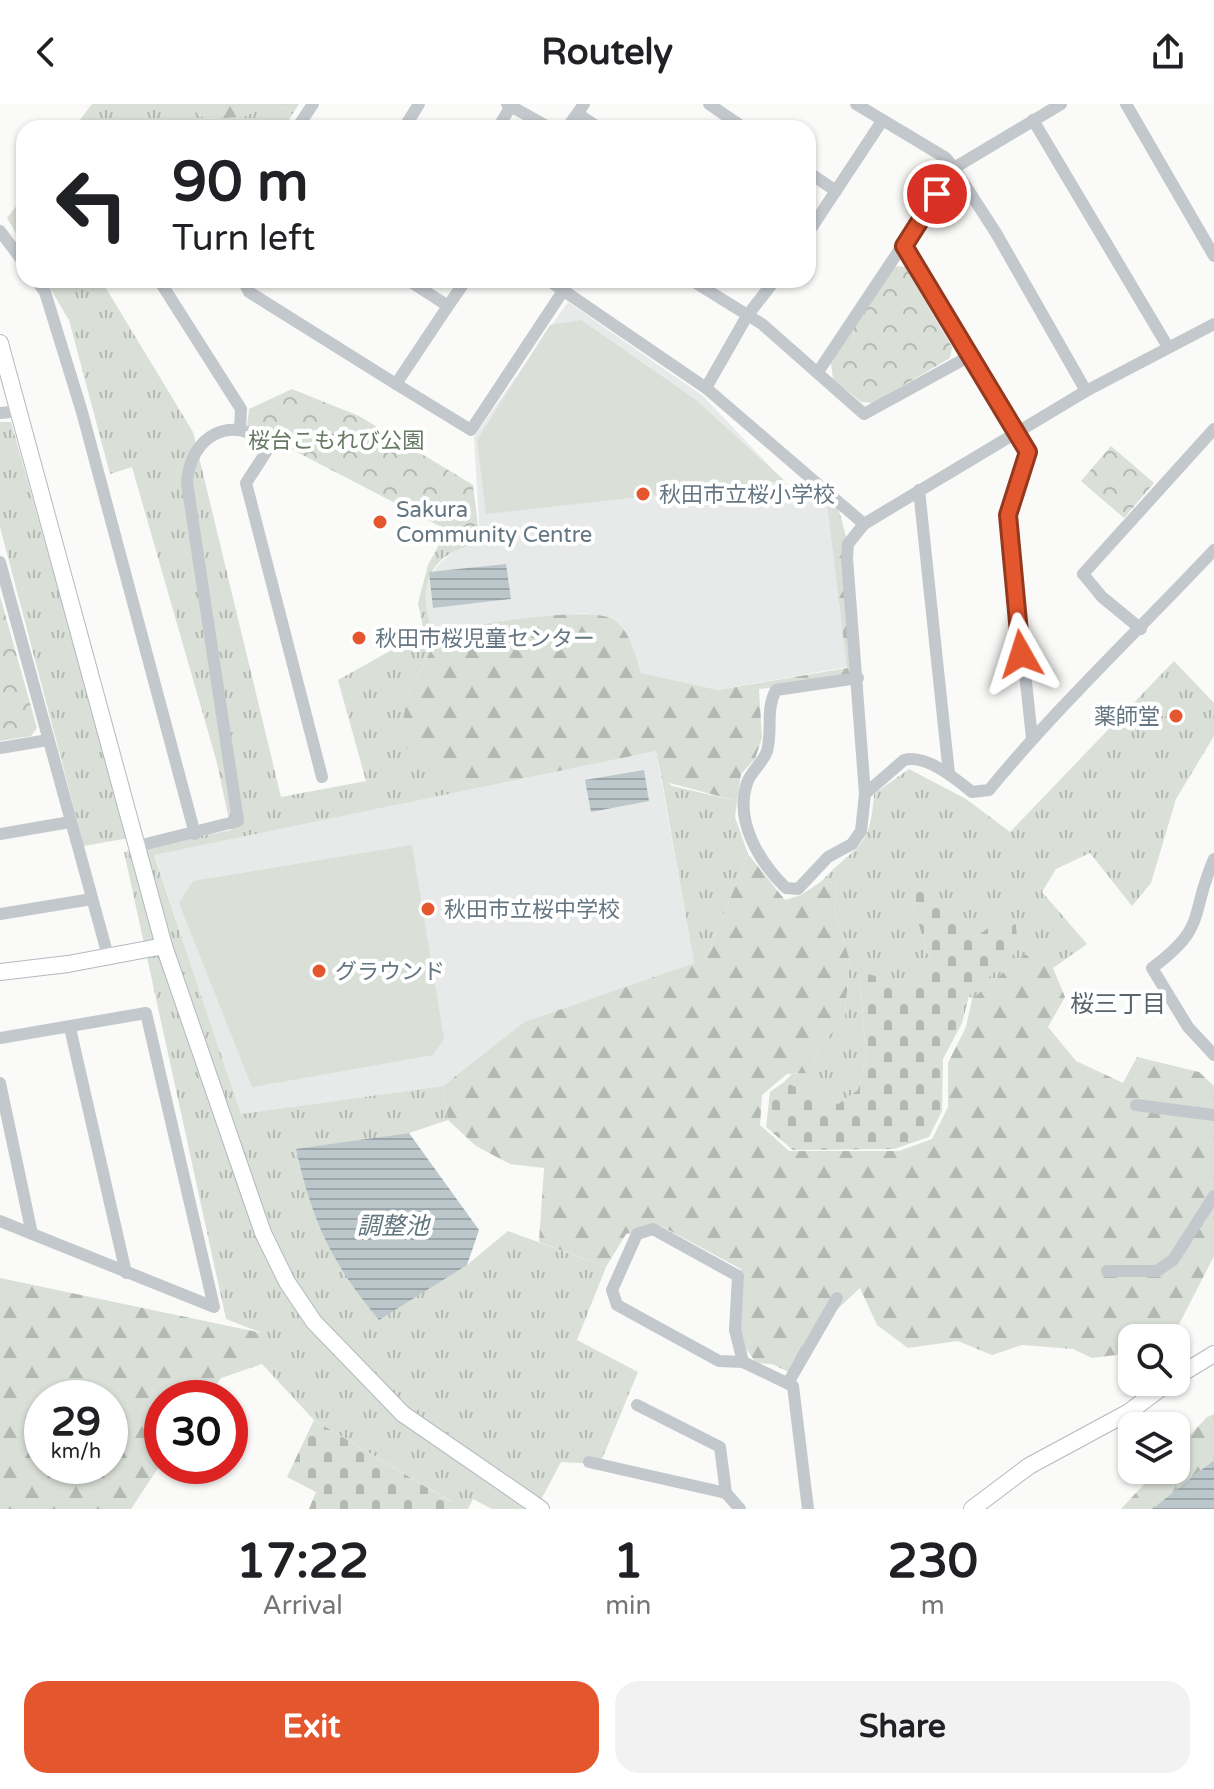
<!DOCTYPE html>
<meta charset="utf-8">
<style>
body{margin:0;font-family:"Varela Round","Noto Sans JP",sans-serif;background:#f2f2f2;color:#202124;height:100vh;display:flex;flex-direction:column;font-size:30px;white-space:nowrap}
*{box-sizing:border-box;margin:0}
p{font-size:26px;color:#757577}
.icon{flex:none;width:44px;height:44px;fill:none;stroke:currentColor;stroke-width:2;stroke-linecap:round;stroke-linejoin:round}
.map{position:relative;height:1405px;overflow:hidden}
.side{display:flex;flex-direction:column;background:#fff;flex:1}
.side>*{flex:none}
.hud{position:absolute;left:16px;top:16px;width:800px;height:168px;border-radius:24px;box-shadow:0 2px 6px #0004;background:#fff;color:#202124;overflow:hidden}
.fabs{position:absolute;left:1118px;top:1220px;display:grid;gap:16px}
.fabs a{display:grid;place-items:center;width:72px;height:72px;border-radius:16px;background:#fff;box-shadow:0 2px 6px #0004;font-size:40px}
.speed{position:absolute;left:24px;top:1276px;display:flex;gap:16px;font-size:40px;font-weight:700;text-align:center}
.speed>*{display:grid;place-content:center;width:104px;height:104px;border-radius:50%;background:#fff;box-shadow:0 2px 6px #0004;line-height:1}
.speed small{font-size:20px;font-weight:400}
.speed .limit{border:12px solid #d22;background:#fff;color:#111}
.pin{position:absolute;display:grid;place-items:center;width:68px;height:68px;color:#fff;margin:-34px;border:4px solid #fff;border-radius:50%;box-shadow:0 2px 8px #0007}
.me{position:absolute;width:88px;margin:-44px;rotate:354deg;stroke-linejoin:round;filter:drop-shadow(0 0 6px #0008)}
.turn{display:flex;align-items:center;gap:28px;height:168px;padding:0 24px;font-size:36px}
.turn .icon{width:104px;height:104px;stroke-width:2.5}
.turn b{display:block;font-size:56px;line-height:68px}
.eta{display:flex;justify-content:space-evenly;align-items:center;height:136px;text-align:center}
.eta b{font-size:48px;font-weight:700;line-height:56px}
.button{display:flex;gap:16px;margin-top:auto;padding:16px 24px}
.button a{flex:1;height:92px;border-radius:24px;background:#e4572e;color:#fff;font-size:32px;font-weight:700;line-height:92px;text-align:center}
.button a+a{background:#f2f2f2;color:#202124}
header{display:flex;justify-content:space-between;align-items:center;height:104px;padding:0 24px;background:#fff;font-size:36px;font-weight:700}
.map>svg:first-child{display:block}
.built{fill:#e8e9e9}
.grass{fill:url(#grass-tufts)}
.forest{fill:url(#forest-firs);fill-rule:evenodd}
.cemetery{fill:url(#cemetery-stones)}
.park{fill:url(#park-crowns)}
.pitch{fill:#dadfd7}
.water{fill:url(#water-rules)}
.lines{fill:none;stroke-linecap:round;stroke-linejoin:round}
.secondary-casing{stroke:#b3babf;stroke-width:18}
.street{stroke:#c3c8cc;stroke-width:12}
.secondary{stroke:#fff;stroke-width:16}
.route-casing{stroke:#94391e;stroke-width:20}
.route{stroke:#e4572e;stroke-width:14}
.poi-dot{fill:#e4572e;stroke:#fff;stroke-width:3}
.labels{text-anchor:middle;stroke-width:8;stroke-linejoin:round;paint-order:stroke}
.park-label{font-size:22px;fill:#687a64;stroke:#fff}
.poi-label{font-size:22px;fill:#657683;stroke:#fff;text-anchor:start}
.neighbourhood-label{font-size:24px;fill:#57646e;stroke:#fff}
.water-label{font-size:24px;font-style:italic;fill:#60757c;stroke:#fff}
</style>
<header><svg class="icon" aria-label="back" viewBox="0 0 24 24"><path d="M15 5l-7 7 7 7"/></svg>Routely<svg class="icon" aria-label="share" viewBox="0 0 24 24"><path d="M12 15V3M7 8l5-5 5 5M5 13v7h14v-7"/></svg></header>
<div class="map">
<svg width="1214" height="1405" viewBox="0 0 1214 1405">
<defs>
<pattern id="grass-tufts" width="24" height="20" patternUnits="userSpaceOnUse" patternTransform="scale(2)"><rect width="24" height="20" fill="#dadfd7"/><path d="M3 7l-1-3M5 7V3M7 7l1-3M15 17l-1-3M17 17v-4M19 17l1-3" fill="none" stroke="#b4b9b4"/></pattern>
<pattern id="forest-firs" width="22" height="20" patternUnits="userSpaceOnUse" patternTransform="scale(2)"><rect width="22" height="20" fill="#dadfd7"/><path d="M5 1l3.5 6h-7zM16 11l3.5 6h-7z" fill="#b4b9b4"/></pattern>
<pattern id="cemetery-stones" width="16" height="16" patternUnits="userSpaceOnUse" patternTransform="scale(2)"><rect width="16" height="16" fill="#dadfd7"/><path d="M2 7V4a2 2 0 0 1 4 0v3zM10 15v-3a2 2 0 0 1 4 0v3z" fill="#b4b9b4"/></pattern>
<pattern id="park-crowns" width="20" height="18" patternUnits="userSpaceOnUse" patternTransform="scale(2)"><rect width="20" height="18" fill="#dadfd7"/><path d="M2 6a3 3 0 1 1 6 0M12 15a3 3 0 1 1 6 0" fill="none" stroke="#b4b9b4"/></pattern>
<pattern id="water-rules" width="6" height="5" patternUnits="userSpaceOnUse" patternTransform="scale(2)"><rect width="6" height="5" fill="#bbc7cb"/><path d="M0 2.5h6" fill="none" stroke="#9ca6aa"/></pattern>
</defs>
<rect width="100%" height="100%" fill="#fafaf8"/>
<g class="built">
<path d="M 568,198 L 703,292 L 794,388 L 826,392 L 847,563 L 718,586 L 640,569 L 628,533 L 612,515 L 584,509 L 441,526 L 429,518 L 423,492 L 427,475 L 440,459 L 459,443 L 480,437 L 474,333 Z"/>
<path d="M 656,647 L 694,859 L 524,918 L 443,982 L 241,1010 L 154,750 Z"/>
</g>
<g class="grass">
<path d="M 92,0 L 186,0 L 205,15 L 242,13 L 270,2 L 295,6 L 284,24 L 74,24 Z"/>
<path d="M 24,92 L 24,142 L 7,114 Z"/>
<path d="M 45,176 L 101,176 L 193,328 L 281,693 L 366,677 L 338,576 L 424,528 L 418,499 L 428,461 L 447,426 L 459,441 L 480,438 C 435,449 418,473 429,517 L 441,526 L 408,591 L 416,654 L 477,684 L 154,751 L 241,1010 L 443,982 L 448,1016 L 409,1029 L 296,1046 L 467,1161 L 508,1127 L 606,1163 L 577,1236 L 638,1268 L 600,1360 L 561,1358 L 536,1405 L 492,1405 L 473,1395 L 468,1405 L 449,1405 L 452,1398 L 314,1316 L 262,1260 L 262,1229 L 226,1215 L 124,748 L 231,726 L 217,659 L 132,363 L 110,370 L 69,216 Z"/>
<path d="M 0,318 L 11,318 L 129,734 L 84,742 L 0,423 Z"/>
<path d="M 1174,557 L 1214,599 L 1214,632 L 1176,695 L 1151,779 L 1132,802 L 1090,749 L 1056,765 L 1042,788 L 1087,840 L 1053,864 L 1025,850 L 972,895 L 969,892 L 1006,812 L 975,833 L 962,812 L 911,795 L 930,857 L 915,885 C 894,885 879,868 860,871 L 866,954 L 858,986 L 838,1000 L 784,978 L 792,970 L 809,969 L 821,939 L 844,917 L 850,857 L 834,805 L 837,779 L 822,777 C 857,739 870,748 874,690 L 909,665 L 966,695 L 1010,728 Z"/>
<path d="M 661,671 L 672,682 L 737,697 L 735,713 L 748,750 L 708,850 L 694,859 Z"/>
</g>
<g class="forest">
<path d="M 186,0 L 299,0 L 295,6 L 270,2 L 242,13 L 205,15 Z"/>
<path d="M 826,392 L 837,399 L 848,440 L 858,574 L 759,585 L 762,634 L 755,655 L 741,670 L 737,697 L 666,678 L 661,671 L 656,647 L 477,684 L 416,654 L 399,636 L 408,591 L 441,526 C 475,522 587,501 612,515 C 630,525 635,551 641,569 L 718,586 L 847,564 Z"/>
<path d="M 748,750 L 785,796 L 801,791 L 822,777 L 837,779 L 834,805 L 850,857 L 844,917 L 821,939 L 809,969 L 787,970 L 762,991 L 760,1021 L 789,1047 L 899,1047 L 932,1035 L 948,1003 L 948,959 L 966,923 L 972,895 L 1025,850 L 1053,864 L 1065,893 L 1048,923 L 1076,957 L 1123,979 L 1137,953 L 1199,968 L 1214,982 L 1214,1152 L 1172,1234 L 1132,1234 L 1132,1249 L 1092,1254 L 1073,1245 L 1022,1241 L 992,1251 L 958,1237 L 908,1244 L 877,1221 L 860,1184 L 828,1214 L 795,1271 L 772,1260 L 756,1259 L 740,1236 L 741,1165 L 661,1122 L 626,1130 L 606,1163 L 539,1138 L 544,1064 L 510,1060 L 476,1042 L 448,1016 L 443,982 L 524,918 L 694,859 L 708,850 Z"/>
<path d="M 0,1174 L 262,1229 L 262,1260 L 221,1274 L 208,1294 L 162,1294 L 162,1358 L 131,1405 L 0,1405 ZM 110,1294 L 110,1362 L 42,1362 L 42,1294 Z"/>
<path d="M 1214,1310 L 1214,1356 L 1152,1405 L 1121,1405 L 1157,1366 L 1176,1366 L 1176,1346 L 1207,1313 Z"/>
</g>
<g class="cemetery">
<path d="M 918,776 L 962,812 L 975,833 L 1006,812 L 1016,821 L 1018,846 L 969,892 L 962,919 L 943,955 L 942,1007 L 929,1033 L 894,1045 L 793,1046 L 766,1023 L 770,988 L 784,978 L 838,1000 L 858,986 L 866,954 L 860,870 C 879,868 894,885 914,885 L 930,857 L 911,795 Z"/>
<path d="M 314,1316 L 453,1399 L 449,1405 L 309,1405 L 316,1388 L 287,1373 Z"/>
</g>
<g class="park">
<path d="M 894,162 L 905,163 L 952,243 L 950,254 L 873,299 L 861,298 L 833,275 L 831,259 Z"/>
<path d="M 292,285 L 359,312 L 473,381 L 480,438 L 459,441 L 447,426 L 247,322 L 249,305 Z"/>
<path d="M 1111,342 L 1154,379 L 1124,414 L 1081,377 Z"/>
<path d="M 0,492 L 37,624 L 31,632 L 0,637 Z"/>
</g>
<g class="pitch">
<path d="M 581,216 L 696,296 L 785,377 L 486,410 L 477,336 L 550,221 Z"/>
<path d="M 412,741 L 444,935 L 433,951 L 252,983 L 179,799 L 193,777 Z"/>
</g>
<g class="water">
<path d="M 506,460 L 511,495 L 433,504 L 429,468 Z"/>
<path d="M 644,666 L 649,697 L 591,708 L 585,676 Z"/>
<path d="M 409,1029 L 479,1126 L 467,1161 L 379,1216 C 332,1160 312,1117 296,1045 Z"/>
<path d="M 1214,1356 L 1214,1405 L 1152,1405 Z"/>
</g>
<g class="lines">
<g class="secondary-casing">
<g id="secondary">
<path d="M 0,239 L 164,842 L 263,1129 L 287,1178 L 314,1218 L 403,1310 L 541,1405"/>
<path d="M 0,868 L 68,860 L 164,842"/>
<path d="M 1176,1273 L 1214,1250"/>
<path d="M 972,1405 L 1029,1362 L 1129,1308 L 1169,1278"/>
</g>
</g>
<g class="street">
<path d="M 507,0 L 550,24"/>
<path d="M 709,0 L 744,24"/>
<path d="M 856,0 L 946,54 L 954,64 L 996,129 L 1086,287"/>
<path d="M 1126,0 L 1214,152"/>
<path d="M 578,10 L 599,24"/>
<path d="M 1033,16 L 1168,243"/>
<path d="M 297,24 L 313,0"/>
<path d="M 404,24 L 419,0"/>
<path d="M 498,24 L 511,2"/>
<path d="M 567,24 L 584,0"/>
<path d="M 808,68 L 836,87"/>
<path d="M 0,127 L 24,159"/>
<path d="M 808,129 L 882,17"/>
<path d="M 904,142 L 1028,348 L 1008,411 L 1032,634"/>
<path d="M 36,176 L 45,188 L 82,308 L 195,730"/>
<path d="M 159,176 L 241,305 L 240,325"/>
<path d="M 243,176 L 249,188 L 396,280 L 448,202 L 408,176"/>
<path d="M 548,176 L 706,284 L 864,420"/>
<path d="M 691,176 L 762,220 L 864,310 L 968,253"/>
<path d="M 448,202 L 466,176"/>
<path d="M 818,268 L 954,64 L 1061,0"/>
<path d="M 396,280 L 471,326 L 563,187"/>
<path d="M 706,284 L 747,212 L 775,176"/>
<path d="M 0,309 L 20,307"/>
<path d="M 919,386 L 949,670"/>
<path d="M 0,458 L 108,852"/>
<path d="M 1141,525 L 1102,493 L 1083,470 L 1214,325"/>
<path d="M 858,574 L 776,586 C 765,606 773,626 767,647 C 763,659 751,667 747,679 C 734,717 760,759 786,784 L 798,785 L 828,753 L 852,740 L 861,727 L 865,690 L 847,454 L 848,440 L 864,420 L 1086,287 L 1214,220"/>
<path d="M 0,644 L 48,636"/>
<path d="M 865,690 L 904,656 C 926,650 956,675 972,688 L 989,686 C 1058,602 1139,526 1214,446"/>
<path d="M 0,730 L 70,718"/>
<path d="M 138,742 L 238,717 L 187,379 C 190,331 233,308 270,342 L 246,379 L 322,673"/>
<path d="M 1214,755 C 1189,811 1209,822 1152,864 L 1188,923 L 1214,951"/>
<path d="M 0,810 L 92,795"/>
<path d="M 70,924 L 126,1169"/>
<path d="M 0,934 L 146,909 L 214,1203 L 0,1117"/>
<path d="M 0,979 L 32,1130"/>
<path d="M 1136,1001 L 1214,1011"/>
<path d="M 1107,1167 L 1157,1167 L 1173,1156 L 1214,1092"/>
<path d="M 743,1258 L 735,1226 L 738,1172 L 653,1125 L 637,1130 L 612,1186 L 617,1201 L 719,1257 L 743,1258 L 793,1282 L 808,1405"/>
<path d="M 788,1279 L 837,1194"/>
<path d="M 637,1301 L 720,1343 L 726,1389 L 740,1405"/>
<path d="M 589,1358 L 726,1389"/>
</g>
<use href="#secondary" class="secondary"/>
</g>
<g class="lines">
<g class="route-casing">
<path id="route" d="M 937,90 L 904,142 L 1028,348 L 1008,411 L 1021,550"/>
</g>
<use href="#route" class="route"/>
</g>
<g class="poi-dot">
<circle cx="643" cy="390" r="8"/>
<circle cx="380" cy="418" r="8"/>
<circle cx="359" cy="534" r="8"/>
<circle cx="1176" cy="612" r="8"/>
<circle cx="428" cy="805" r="8"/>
<circle cx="319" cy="867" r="8"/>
</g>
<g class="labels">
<g class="park-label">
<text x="336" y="344">桜台こもれび公園</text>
</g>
<g class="poi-label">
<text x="659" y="398">秋田市立桜小学校</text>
<text x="396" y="413">Sakura<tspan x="396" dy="25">Community Centre</tspan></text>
<text x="375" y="542">秋田市桜児童センター</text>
<text x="1160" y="620" text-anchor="end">薬師堂</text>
<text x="444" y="813">秋田市立桜中学校</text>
<text x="335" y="875">グラウンド</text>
</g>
<g class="neighbourhood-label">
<text x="1118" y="908">桜三丁目</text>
</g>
<g class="water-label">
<text x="393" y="1130">調整池</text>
</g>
</g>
</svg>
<div class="fabs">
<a><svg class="icon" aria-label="search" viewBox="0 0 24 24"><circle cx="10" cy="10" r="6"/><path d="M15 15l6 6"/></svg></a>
<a><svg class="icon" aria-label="layers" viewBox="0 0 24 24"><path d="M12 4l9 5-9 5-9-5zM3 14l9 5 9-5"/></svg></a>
</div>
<div class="speed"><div>29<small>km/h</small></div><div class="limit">30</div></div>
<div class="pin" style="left:937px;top:90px;background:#d93025"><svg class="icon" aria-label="arrive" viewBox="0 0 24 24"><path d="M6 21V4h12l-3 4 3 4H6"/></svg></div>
<svg class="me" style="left:1021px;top:550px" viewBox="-20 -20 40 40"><path d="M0-17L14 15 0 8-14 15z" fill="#e4572e" stroke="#fff" stroke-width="4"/></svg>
<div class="hud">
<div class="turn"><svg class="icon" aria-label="left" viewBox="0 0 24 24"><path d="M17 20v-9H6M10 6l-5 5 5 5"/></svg><div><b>90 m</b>Turn left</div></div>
</div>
</div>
<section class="side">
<div class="eta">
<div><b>17:22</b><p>Arrival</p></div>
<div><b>1</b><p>min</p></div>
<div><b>230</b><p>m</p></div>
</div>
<div class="button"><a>Exit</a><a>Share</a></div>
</section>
